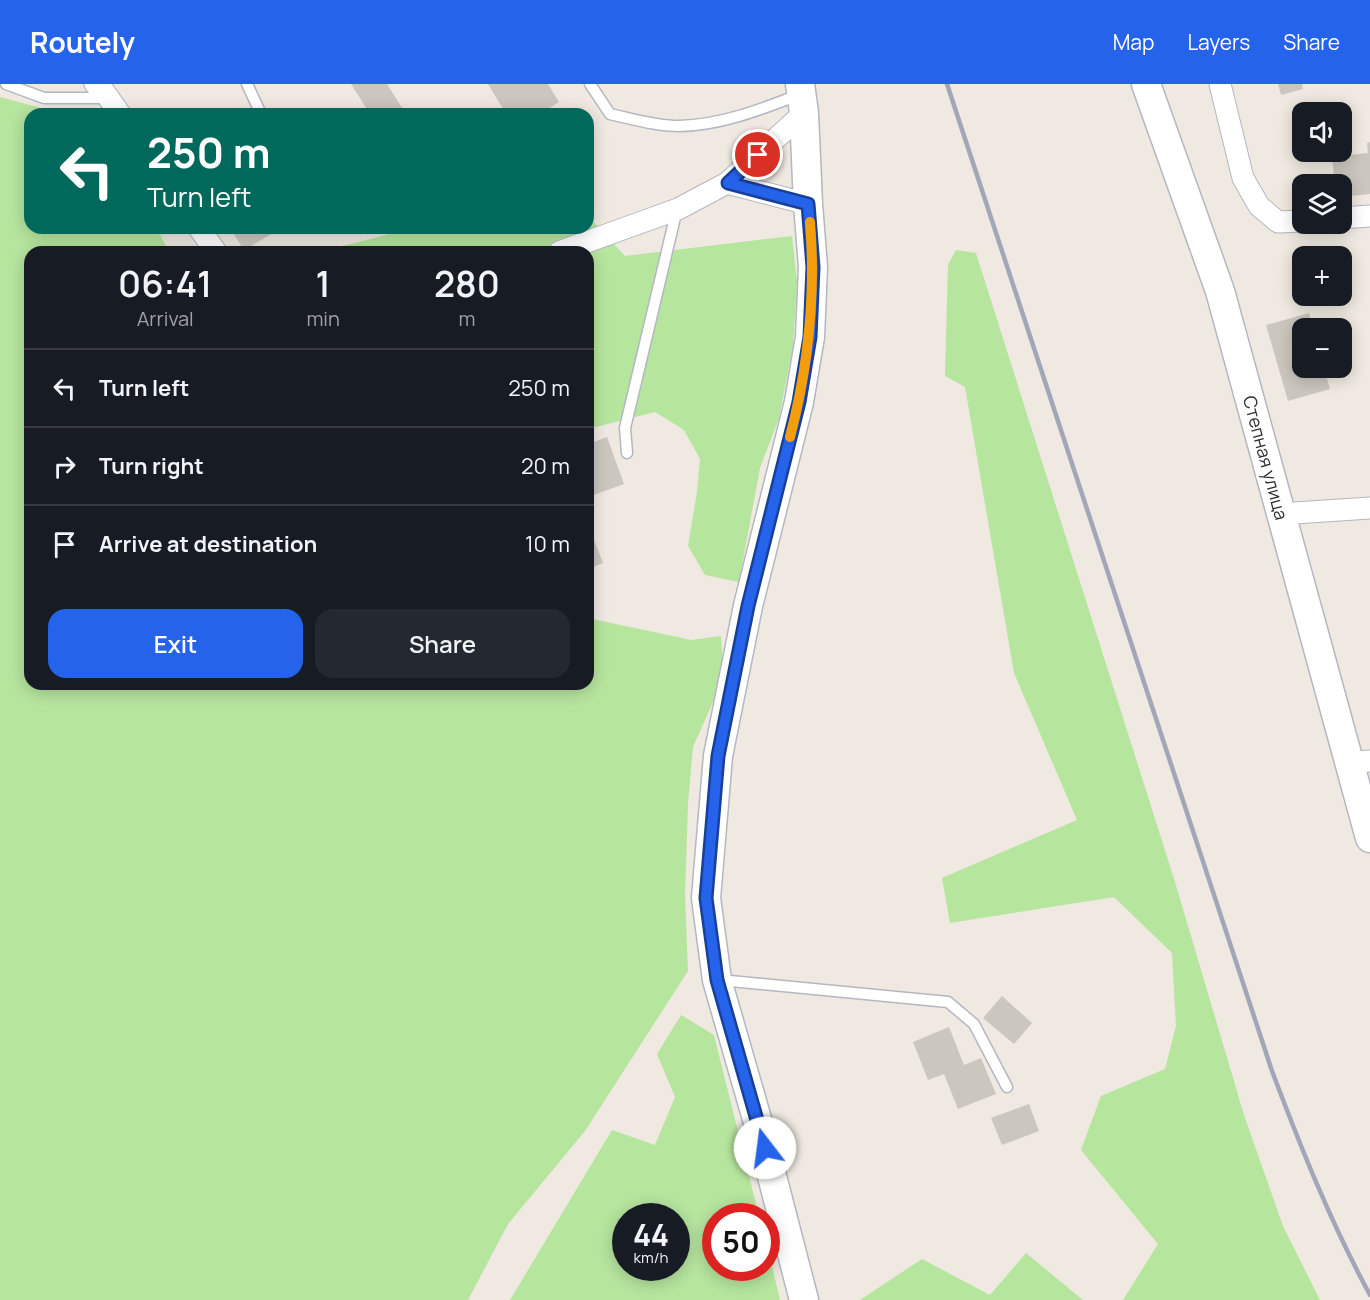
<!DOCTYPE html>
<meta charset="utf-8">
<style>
body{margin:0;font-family:Manrope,sans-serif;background:#242831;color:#f1f3f6;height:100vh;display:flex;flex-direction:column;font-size:22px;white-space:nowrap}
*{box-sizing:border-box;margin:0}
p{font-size:20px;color:#9ea1a6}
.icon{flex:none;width:33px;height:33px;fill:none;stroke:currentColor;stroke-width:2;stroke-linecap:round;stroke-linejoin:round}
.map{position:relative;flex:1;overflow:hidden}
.details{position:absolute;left:24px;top:162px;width:570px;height:444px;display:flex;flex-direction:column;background:#171b24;border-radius:18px;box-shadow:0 3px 15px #0003}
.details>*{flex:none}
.hud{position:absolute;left:24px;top:24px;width:570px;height:126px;border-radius:18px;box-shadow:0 3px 15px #0003;background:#00695c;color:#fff;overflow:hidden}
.tools{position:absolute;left:1292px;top:18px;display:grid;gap:12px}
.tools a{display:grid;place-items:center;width:60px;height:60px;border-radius:12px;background:#171b24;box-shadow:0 3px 15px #0003;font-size:30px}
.speed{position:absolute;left:612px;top:1119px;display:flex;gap:12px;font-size:30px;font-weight:700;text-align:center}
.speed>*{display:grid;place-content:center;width:78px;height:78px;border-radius:50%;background:#171b24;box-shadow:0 3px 15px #0003;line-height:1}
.speed small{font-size:15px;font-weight:400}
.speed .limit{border:9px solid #d22;background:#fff;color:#111}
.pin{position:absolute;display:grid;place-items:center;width:51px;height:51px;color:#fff;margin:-26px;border:3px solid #fff;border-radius:50%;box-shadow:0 2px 6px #0007}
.me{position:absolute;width:66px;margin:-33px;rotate:345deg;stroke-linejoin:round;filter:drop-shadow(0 0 4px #0008)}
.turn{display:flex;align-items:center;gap:21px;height:126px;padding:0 24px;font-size:27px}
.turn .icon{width:78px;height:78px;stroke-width:2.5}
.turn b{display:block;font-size:42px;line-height:51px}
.eta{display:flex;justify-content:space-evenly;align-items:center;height:102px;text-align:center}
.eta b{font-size:36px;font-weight:600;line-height:42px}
.button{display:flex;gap:12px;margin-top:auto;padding:12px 24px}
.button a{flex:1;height:69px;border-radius:18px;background:#2563eb;color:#fff;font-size:24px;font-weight:600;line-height:69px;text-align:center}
.button a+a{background:#242831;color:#f1f3f6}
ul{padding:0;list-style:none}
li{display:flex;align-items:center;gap:18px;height:78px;padding:0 24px;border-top:2px solid #363941}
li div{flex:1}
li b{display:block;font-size:22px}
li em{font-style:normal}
header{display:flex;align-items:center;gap:36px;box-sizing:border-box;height:84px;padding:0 30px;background:#2563eb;color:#fff}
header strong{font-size:28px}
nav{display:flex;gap:33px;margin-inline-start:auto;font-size:21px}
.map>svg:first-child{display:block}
.green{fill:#b6e59e;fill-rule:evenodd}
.building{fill:#cbc7bf}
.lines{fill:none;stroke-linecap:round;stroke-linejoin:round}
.lane-casing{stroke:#b4b7c1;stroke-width:13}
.street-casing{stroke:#b4b7c1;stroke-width:23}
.secondary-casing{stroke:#b4b7c1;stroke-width:31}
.lane{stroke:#fff;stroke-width:10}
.street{stroke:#fff;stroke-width:21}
.secondary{stroke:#fff;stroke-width:28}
.rail{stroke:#a3a6b8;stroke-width:4.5}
.route-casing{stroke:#184099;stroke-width:15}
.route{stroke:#2563eb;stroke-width:10}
.slow{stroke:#f59e0b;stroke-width:10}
.labels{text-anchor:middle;stroke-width:6;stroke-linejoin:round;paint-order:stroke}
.street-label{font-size:18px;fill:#2e2e2e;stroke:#fff}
</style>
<header>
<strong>Routely</strong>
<nav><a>Map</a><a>Layers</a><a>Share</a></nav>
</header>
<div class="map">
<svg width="1370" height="1216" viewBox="0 0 1370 1216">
<rect width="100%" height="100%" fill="#efe9e1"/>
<g class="green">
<path d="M 0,13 L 63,30 L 30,30 L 30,144 L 157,144 L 169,168 L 30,168 L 30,600 L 588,600 L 588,534 L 691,556 L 721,552 L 723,584 L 717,609 L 693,663 L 688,720 L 685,811 L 688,887 L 585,1047 L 508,1140 L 468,1216 L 0,1216 Z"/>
<path d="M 588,132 L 625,172 L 792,152 L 797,198 L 793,262 L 779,334 L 760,384 L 739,498 L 705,491 L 688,462 L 697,408 L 700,375 L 684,346 L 655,328 L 588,345 L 588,168 L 325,168 L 330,165 L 414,144 L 588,144 Z"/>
<path d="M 956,166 L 976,169 L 1175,798 L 1244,1031 L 1283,1142 L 1320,1216 L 1123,1216 L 1158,1160 L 1081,1066 L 1101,1012 L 1165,985 L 1176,942 L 1172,869 L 1114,813 L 950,839 L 942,794 L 1077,736 L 1014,589 L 965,303 L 945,292 L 948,181 Z"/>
<path d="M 681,931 L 714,951 L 759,1132 L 716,1132 L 716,1184 L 766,1184 L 767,1161 L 780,1216 L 510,1216 L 612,1046 L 655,1061 L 675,1013 L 657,970 ZM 626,1132 L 676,1132 L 676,1184 L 626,1184 Z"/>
<path d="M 1026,1169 L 1083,1216 L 860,1216 L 922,1175 L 990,1211 Z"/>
</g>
<g class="building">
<path d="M 351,0 L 387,0 L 406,30 L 370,30 Z"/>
<path d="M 488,0 L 548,0 L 559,18 L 540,30 L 506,30 Z"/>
<path d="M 1278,0 L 1302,0 L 1303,5 L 1281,11 Z"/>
<path d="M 1370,58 L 1370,110 L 1341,113 L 1341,100 L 1335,100 L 1332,73 L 1368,69 L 1367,59 Z"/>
<path d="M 230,144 L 282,144 L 244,166 Z"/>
<path d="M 1309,229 L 1313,244 L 1302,244 L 1302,284 L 1324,284 L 1330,305 L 1288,317 L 1266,241 Z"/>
<path d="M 607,353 L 624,400 L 588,413 L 588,360 Z"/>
<path d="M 588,440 L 603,479 L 588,485 Z"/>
<path d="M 1002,912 L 1032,939 L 1014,960 L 983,934 Z"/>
<path d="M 949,943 L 964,981 L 981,974 L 996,1010 L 958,1025 L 944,990 L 928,996 L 913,958 Z"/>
<path d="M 1029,1020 L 1039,1047 L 1002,1061 L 991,1034 Z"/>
</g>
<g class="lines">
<g class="lane-casing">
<g id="lane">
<path d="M 6,0 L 44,14 L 108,14"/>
<path d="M 247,0 L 261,30"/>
<path d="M 590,0 L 610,30 C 633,35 656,42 679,42 C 722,41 762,25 801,10"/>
<path d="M 627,369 L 625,344 L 677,125"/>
<path d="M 720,896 L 948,918 L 974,940 L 1007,1003"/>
</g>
</g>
<g class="street-casing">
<g id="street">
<path d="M 95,0 L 103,6 L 120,30"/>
<path d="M 1220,0 L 1243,94 L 1259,122 L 1278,138 L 1302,137"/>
<path d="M 727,99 L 808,120"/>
<path d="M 1341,134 L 1370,132"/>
<path d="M 199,144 L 216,168"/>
<path d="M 559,168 L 678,125 L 727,99 L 804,29"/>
<path d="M 1280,430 L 1370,424"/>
<path d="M 1349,679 L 1370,677"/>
</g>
</g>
<g class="secondary-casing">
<g id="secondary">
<path d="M 800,0 L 804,29 L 808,120 L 813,183 L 810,253 L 799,318 L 748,522 L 718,672 L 706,814 L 717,896 L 759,1042 L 804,1216"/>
<path d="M 1146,0 L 1220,207 L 1370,754"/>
</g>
</g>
<use href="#lane" class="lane"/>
<use href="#street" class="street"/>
<use href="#secondary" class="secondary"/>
<path class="rail" d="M 947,0 L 1272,987 C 1301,1064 1331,1139 1370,1211"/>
</g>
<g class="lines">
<g class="route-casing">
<path id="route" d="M 758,71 L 728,99 L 808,120 L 813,183 L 810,253 L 799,318 L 748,522 L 718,672 L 706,814 L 717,896 L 765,1064"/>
</g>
<use href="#route" class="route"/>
<path class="slow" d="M 790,353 C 809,280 816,212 810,138"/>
</g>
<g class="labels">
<g class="street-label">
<text transform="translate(1265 374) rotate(75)" y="6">Степная улица</text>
</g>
</g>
</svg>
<div class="tools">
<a><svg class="icon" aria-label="sound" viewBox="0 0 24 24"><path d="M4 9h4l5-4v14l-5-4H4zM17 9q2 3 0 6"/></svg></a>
<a><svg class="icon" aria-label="layers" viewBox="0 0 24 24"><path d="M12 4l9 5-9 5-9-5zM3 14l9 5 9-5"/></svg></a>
<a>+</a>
<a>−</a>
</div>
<div class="speed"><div>44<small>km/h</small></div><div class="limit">50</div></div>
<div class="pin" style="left:758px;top:71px;background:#d93025"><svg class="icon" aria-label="arrive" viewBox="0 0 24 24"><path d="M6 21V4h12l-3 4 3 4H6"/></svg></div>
<svg class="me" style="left:765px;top:1064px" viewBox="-20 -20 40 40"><circle r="19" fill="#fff"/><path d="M0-13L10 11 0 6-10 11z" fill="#2563eb"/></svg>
<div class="hud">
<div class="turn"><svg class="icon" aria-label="left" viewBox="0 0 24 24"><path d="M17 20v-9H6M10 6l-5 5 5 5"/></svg><div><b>250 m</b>Turn left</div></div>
</div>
<section class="details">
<div class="eta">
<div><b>06:41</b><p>Arrival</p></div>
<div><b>1</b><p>min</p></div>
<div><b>280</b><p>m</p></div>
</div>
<ul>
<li><svg class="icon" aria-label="left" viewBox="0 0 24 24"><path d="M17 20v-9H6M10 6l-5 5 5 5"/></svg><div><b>Turn left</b></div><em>250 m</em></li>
<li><svg class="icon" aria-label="right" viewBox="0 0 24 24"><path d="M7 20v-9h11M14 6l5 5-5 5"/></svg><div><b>Turn right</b></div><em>20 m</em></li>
<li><svg class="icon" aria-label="arrive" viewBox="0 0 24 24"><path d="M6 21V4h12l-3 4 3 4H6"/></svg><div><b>Arrive at destination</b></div><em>10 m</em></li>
</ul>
<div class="button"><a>Exit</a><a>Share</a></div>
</section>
</div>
